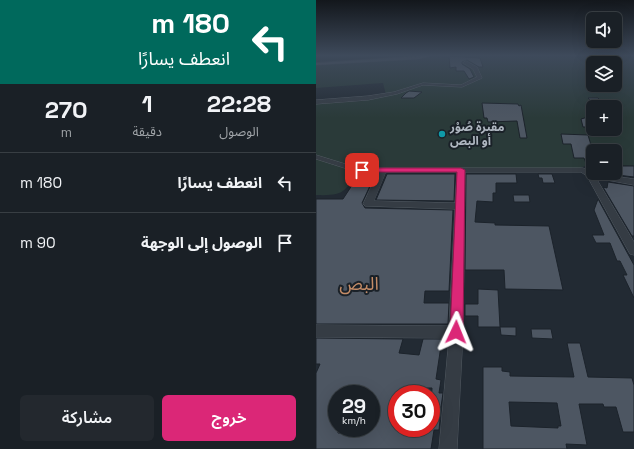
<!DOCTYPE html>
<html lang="ar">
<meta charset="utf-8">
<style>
body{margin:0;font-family:"Space Grotesk","Noto Sans Arabic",sans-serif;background:#23282e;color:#f1f3f6;direction:rtl;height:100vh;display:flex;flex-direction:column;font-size:15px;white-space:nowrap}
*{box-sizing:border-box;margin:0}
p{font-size:13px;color:#9fa3a7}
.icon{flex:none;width:22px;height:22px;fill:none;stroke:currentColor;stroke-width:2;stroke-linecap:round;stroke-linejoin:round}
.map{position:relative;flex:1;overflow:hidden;direction:ltr}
.sheet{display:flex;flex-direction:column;background:#1a2026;width:316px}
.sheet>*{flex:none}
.top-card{background:#00695c;color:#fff;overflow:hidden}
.fabs{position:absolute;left:270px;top:12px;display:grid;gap:8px}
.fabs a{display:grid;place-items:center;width:36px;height:36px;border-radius:6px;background:#1a2026;box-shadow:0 4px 16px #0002,0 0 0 1px #383e43;font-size:20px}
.speed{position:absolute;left:12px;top:385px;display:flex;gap:8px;font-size:20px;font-weight:700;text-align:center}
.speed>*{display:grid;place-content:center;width:52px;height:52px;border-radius:50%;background:#1a2026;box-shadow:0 4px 16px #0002,0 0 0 1px #383e43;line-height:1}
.speed small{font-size:10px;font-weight:400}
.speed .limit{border:6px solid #d22;background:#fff;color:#111}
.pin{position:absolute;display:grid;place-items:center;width:34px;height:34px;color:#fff;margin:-17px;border-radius:8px;box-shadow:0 2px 6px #0006}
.me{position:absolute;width:44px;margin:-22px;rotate:2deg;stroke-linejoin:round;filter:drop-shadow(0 0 3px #0008)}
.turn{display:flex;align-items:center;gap:14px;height:84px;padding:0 20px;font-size:18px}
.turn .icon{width:52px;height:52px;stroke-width:2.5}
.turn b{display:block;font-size:28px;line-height:34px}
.eta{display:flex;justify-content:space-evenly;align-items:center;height:68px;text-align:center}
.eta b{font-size:24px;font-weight:600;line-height:28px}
.action{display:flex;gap:8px;margin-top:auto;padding:8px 20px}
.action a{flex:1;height:46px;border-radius:6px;background:#db2777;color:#fff;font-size:16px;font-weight:600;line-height:46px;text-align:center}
.action a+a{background:#23282e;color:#f1f3f6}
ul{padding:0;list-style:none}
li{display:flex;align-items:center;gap:12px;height:60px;padding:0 20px;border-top:1px solid #383e43}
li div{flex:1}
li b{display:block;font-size:15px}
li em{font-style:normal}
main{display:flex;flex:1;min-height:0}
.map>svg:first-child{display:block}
.green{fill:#2a3a39;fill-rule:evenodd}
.building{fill:#4d5662;stroke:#1c232b;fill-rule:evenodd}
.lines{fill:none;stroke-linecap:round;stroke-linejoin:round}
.minor-casing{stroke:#525a62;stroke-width:1}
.major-casing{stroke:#3e454e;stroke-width:1}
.minor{fill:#353c44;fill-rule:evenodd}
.major{fill:#535b64;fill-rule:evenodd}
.route{fill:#db2777;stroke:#8e194d}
.culture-dot{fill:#0f9aa8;stroke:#1a2128;stroke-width:1.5}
.labels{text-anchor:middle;stroke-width:4;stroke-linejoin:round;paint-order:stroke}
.far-poi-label{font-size:12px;font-weight:bold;fill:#afb7c1;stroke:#1a2128;text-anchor:start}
.near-neighbourhood-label{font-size:18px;fill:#c48c67;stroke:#1a2128}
</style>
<main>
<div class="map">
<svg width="318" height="449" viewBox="0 0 318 449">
<rect width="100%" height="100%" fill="#222a33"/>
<path class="green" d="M 162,55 L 318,55 L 318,166 L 299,165 L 299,151 L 277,151 L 272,165 L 264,168 L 51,168 L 44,169 C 28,192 29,196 0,195 L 0,104 L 47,101 L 70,95 L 67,83 L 0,88 L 0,65 L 101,59 L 116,56 L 133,58 L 163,57 ZM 277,63 L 299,63 L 299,85 L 277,85 ZM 277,107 L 299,107 L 299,129 L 277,129 Z"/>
<g class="building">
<path d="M 133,56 L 164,58 L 167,67 L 163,67 L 151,60 L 146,62 L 146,64 L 154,69 L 158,77 L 153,79 L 148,71 L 140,71 L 140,67 L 134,68 Z"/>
<path d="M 93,91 L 106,92 L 98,98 L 85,98 L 90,93 Z"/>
<path d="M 272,98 L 282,98 L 290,107 L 281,107 Z"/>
<path d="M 166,103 L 202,104 L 203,106 L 205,105 L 211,138 L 204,138 L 201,121 L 172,122 L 171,118 L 168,118 Z"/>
<path d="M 272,117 L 277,117 L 277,127 L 267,127 L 265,119 Z"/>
<path d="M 245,134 L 272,135 L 275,145 L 277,145 L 277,172 L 272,169 L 268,158 L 258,158 L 255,144 L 247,144 Z"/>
<path d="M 299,166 L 318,166 L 318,177 L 293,174 L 299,173 Z"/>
<path d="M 44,173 L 60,173 L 46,203 L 49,208 L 137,210 L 133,291 L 109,291 L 108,303 L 133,303 L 132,324 L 0,324 L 0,199 L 27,199 Z"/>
<path d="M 71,174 L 139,174 L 138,201 L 60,200 Z"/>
<path d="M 150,174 L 200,174 L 201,183 L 180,183 L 180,193 L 177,193 L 177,202 L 161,201 L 159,222 L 179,223 L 179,225 L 233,226 L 247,290 L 189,289 L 188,270 L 149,270 Z"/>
<path d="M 222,174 L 236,174 L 239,183 L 227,183 L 226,178 L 223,178 Z"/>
<path d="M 292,182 L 318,186 L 318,236 L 316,236 L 287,187 L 291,188 Z"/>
<path d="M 197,195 L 213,195 L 214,202 L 198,202 Z"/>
<path d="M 282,199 L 318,265 L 318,298 L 307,275 L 311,275 L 304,261 L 301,261 L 294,243 L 280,243 L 276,235 L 288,235 L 278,210 Z"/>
<path d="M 162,289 L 182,290 L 184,327 L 162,327 L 162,316 L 149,316 L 149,304 L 162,304 Z"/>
<path d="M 184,327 L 200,327 L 200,336 L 185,335 Z"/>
<path d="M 215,329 L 235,329 L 237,339 L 216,338 Z"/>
<path d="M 0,338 L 87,339 L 83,353 L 103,355 L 107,339 L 126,339 L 120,379 L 125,380 L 123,393 L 127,393 L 125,407 L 115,406 L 116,388 L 102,388 L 101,394 L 81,394 L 81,403 L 77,419 L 81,419 L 81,428 L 115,428 L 115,420 L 124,420 L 123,430 L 118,430 L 115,449 L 0,449 L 0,373 L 4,364 L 0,364 ZM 21,394 L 55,394 L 55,428 L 41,428 L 39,434 L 22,433 Z"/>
<path d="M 251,343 L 264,343 L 272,377 L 316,378 L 318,385 L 318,432 L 307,432 L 300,407 L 288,407 L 287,404 L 263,404 L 271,445 L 250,444 L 251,449 L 167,449 L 167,367 L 186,367 L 186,371 L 194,372 L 194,376 L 258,377 ZM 193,402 L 241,403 L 245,426 L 242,426 L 242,428 L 195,426 Z"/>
</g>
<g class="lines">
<g class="minor-casing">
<g id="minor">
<path d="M 150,61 L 161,67 L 166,78 L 146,87 L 107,85 L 81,94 L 52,100 L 0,104 L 0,100 L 52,96 L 78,92 L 107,83 L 145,85 L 161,77 L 157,69 L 147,63 Z"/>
<path d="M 0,155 L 39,167 L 51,168 L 267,168 L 276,173 L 318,179 L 318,185 L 280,178 L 318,242 L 318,255 L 314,254 L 271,176 L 265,172 L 149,172 L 147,332 L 141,449 L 123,449 L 133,338 L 0,337 L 0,325 L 133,326 L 139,209 L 49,206 L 47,204 L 62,172 L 38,171 L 0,159 ZM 70,172 L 141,172 L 139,203 L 58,201 Z"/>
</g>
</g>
<g class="major-casing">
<path id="major" d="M 118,55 L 103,59 L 0,65 L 0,63 Z"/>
</g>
<use href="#minor" class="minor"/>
<use href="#major" class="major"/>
</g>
<linearGradient id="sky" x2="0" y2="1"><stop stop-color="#13171c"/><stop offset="0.47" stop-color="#3e4a5b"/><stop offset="1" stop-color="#3e4a5b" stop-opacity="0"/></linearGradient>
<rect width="318" height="118" fill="url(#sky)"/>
<path class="route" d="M 46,168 L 145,168 L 149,170 L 147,332 L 145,336 L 140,338 L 136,336 L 134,332 L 141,172 L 44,172 L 44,169 Z"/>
<circle class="culture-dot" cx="126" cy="134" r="4"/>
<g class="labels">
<g class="far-poi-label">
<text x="134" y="131">مقبرة صُوْر<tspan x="134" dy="14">أو البص</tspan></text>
</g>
<g class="near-neighbourhood-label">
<text x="43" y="290">البص</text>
</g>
</g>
</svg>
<div class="fabs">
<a><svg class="icon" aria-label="sound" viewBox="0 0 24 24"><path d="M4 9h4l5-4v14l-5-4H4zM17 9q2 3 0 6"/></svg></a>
<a><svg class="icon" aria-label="layers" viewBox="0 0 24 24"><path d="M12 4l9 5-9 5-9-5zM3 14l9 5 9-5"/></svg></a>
<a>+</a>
<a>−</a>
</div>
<div class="speed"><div>29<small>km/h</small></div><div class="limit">30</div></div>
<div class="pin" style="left:46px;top:170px;background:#d93025"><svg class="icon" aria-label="arrive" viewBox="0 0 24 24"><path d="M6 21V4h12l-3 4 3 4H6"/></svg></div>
<svg class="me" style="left:140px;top:332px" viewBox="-20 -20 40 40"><path d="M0-17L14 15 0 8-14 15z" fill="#db2777" stroke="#fff" stroke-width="4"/></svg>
</div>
<section class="sheet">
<div class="top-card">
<div class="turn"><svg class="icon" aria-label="left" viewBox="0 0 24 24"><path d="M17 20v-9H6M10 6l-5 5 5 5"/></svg><div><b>180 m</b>انعطف يسارًا</div></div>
</div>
<div class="eta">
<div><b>22:28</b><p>الوصول</p></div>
<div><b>1</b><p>دقيقة</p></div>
<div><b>270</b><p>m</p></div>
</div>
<ul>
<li><svg class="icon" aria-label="left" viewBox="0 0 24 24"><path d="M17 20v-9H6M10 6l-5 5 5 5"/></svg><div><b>انعطف يسارًا</b></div><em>180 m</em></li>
<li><svg class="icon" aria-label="arrive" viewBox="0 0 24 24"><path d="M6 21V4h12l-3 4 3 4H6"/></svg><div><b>الوصول إلى الوجهة</b></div><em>90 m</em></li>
</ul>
<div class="action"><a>خروج</a><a>مشاركة</a></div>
</section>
</main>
